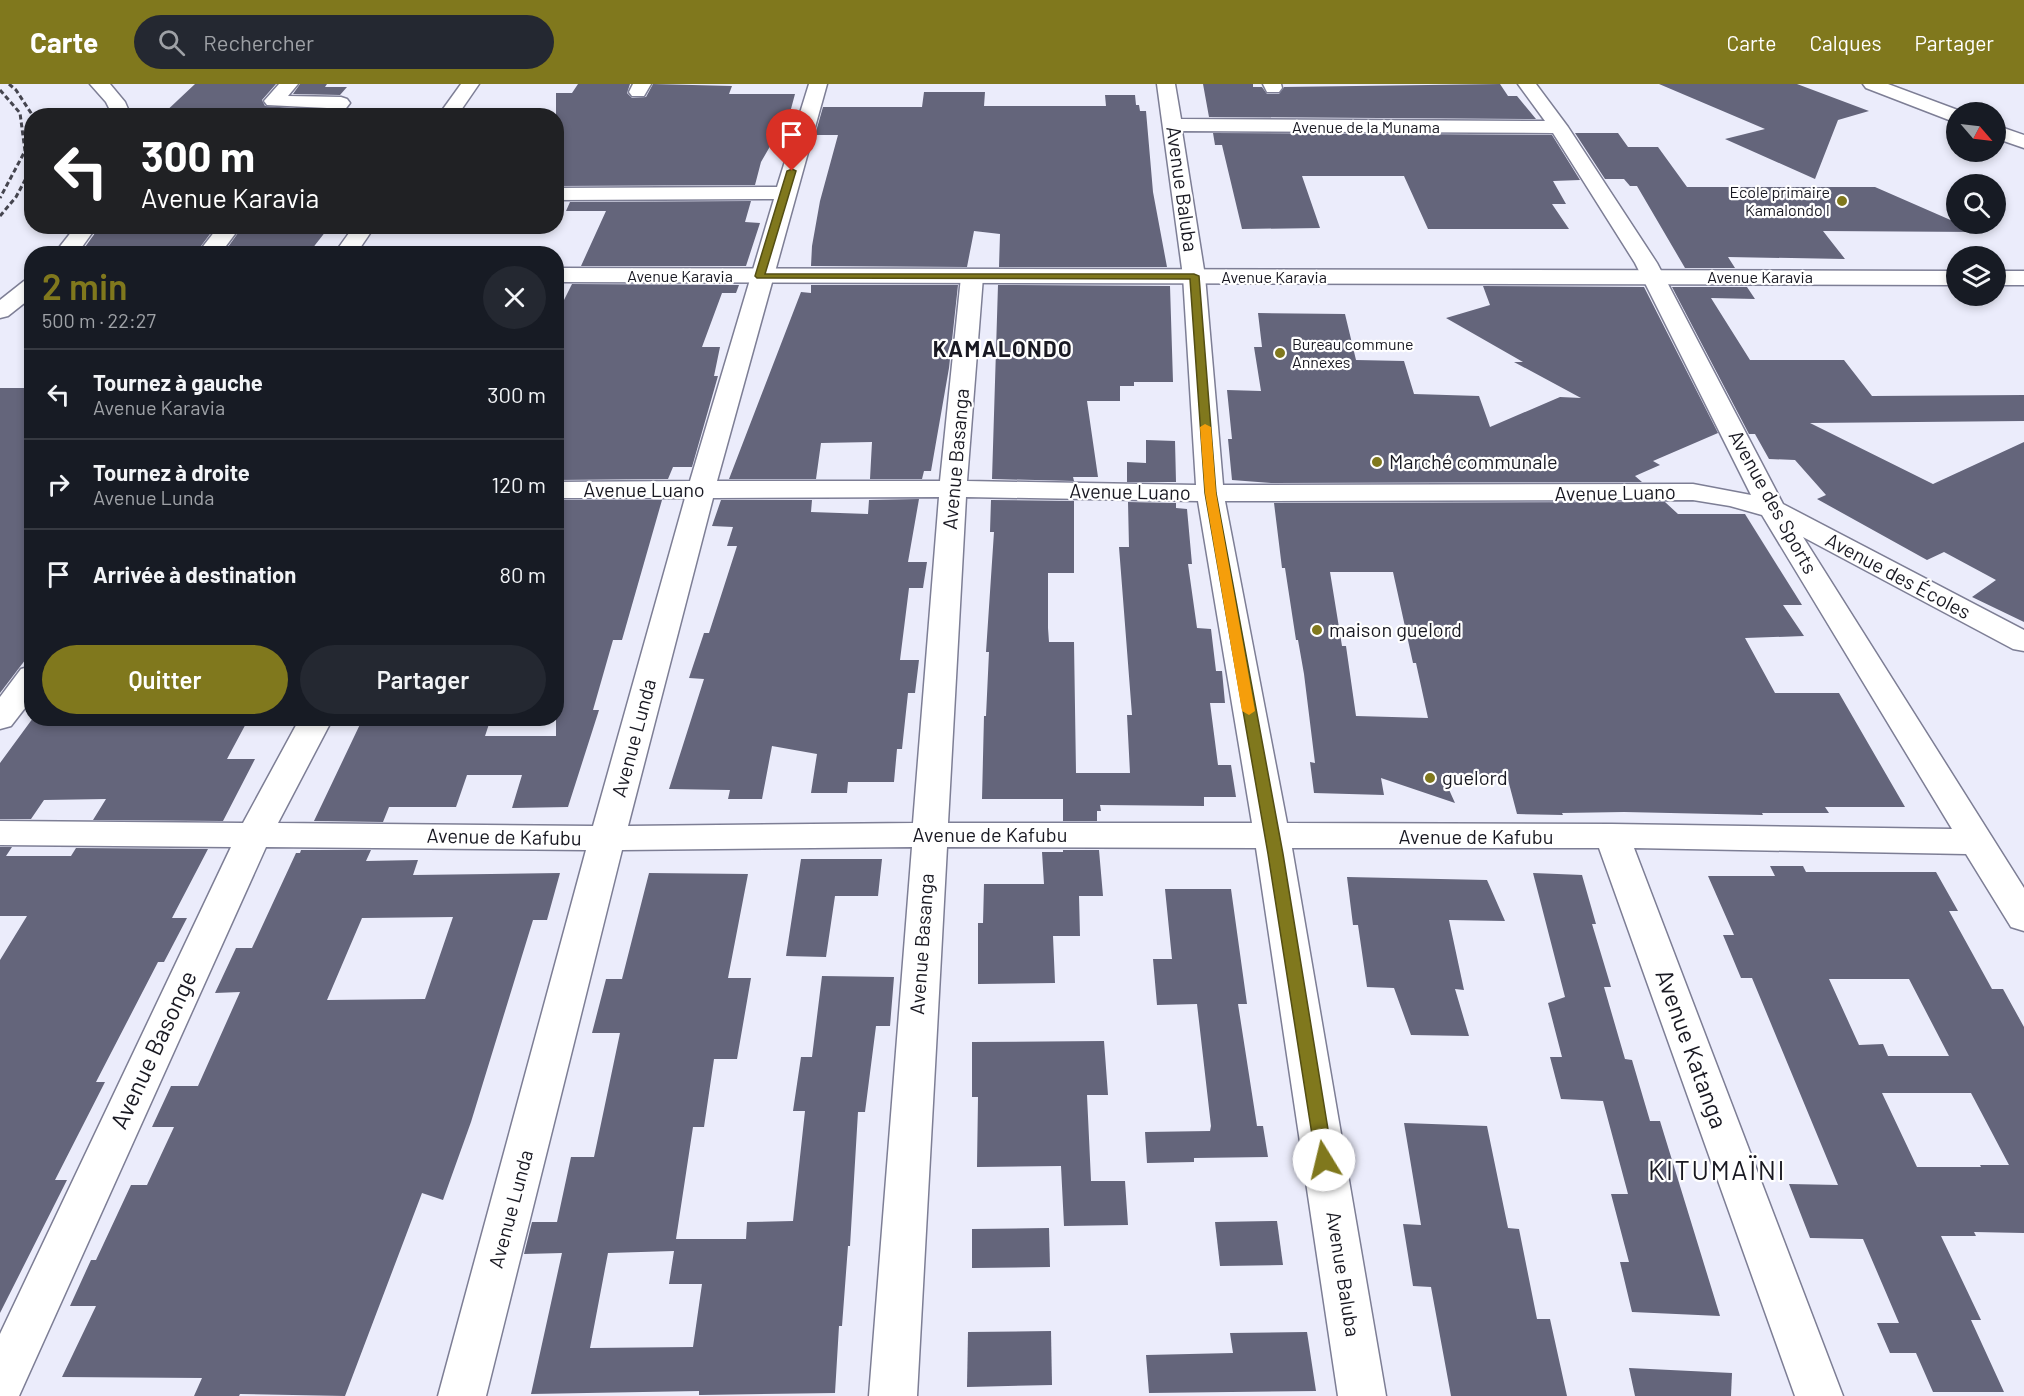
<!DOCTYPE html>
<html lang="fr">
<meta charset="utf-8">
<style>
body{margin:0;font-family:Barlow,sans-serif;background:#242831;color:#f1f3f6;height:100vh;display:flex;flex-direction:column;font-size:22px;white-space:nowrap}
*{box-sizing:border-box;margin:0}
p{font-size:20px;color:#9ea1a6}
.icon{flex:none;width:33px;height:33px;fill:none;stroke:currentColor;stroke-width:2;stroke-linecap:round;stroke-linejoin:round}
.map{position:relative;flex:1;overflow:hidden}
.panel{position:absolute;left:24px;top:162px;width:540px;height:480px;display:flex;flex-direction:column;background:#171b24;border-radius:24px;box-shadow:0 3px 9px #0003}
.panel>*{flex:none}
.top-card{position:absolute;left:24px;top:24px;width:540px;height:126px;border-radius:24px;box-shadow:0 3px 9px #0003;background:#202124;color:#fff;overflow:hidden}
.needle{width:39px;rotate:118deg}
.controls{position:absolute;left:1946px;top:18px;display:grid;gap:12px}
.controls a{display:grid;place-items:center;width:60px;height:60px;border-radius:50%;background:#171b24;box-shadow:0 3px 9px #0003;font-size:30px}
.pin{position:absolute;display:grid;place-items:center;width:51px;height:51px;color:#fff;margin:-62px -26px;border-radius:50% 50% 50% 0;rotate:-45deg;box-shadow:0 0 6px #0007}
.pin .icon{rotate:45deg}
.me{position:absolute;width:66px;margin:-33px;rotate:351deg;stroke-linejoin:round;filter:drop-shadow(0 0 4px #0008)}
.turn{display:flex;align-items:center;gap:21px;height:126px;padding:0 18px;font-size:27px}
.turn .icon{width:78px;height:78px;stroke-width:2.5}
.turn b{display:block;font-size:42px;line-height:51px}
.round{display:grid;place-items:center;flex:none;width:63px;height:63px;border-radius:32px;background:#242831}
.overview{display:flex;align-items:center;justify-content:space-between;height:102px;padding:0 18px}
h1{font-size:36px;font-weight:600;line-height:45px;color:#80781d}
.button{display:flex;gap:12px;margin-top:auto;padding:12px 18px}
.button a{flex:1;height:69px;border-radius:36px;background:#80781d;color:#fff;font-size:24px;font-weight:600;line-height:69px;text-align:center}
.button a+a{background:#242831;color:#f1f3f6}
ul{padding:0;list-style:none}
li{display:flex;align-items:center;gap:18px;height:90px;padding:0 18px;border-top:2px solid #363941}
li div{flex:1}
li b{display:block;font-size:22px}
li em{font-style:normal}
header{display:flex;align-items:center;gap:36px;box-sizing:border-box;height:84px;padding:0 30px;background:#80781d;color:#fff}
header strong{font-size:28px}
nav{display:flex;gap:33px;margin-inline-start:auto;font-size:21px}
.search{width:420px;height:54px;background:#242831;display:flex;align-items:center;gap:15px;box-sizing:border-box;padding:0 21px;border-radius:33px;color:#9ea1a6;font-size:22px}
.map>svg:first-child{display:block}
.building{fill:#64657b;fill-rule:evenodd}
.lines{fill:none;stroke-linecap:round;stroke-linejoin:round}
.street-casing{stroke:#7d7e95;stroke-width:3}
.secondary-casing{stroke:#7d7e95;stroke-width:3}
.street{fill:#fff;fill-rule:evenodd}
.secondary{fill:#fff;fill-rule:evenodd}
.rail{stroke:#45454f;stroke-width:3;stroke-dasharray:5 3;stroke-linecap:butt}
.route{fill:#80781d;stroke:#534e13;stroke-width:1.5}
.slow{fill:#f59e0b}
.poi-dot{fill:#80781d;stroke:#fff;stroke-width:2}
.labels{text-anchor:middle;stroke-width:4.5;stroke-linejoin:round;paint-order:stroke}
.far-street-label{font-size:16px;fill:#191922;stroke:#fff}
.far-poi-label{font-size:16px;fill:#191922;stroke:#fff;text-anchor:end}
.street-label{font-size:20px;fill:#191922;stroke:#fff}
.poi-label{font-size:20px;fill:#191922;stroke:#fff;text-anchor:start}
.far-district-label{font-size:22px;font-weight:bold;letter-spacing:1.5px;fill:#191922;stroke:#fff}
.near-street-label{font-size:24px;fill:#191922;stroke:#fff}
.near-quarter-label{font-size:27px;letter-spacing:1.5px;fill:#191922;stroke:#fff}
</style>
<header>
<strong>Carte</strong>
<div class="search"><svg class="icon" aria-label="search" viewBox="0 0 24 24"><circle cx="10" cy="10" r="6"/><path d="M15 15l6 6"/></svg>Rechercher</div>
<nav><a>Carte</a><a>Calques</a><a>Partager</a></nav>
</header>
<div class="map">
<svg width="2024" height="1312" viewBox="0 0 2024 1312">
<rect width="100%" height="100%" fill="#ebecfb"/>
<g class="building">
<path d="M 195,0 L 276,0 L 262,16 L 265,22 L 323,26 L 319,32 L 161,32 Z"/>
<path d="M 300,0 L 327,0 L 325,3 L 347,3 L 340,11 L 293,10 Z"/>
<path d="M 578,0 L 630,0 L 627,9 L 632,14 L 646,13 L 653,0 L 732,2 L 729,10 L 795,10 L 784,51 L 776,52 L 761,78 L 755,101 L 556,102 L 556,9 L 572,9 Z"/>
<path d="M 1203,0 L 1253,0 L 1253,3 L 1262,3 L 1267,10 L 1279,10 L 1284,3 L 1500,0 L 1508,12 L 1517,12 L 1536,35 L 1209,33 Z"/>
<path d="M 1659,0 L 1797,0 L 1869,27 L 1838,36 L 1815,95 L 1725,55 L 1765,45 Z"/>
<path d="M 924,8 L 985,8 L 984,22 L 1106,22 L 1105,11 L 1135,11 L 1136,21 L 1139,21 L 1140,27 L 1146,27 L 1153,108 L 1167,183 L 999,183 L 1000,150 L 974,147 L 967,183 L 811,182 L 812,162 L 820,117 L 838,51 L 815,51 L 823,23 L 922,23 Z"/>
<path d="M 1213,49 L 1552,51 L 1580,96 L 1553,97 L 1566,120 L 1552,120 L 1569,145 L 1428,145 L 1404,92 L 1302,92 L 1320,144 L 1242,145 L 1222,61 L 1215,61 Z"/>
<path d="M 1575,49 L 1618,49 L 1628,63 L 1658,63 L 1687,103 L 1875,103 L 1978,148 L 1823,147 L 1845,175 L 1728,173 L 1735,184 L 1685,184 L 1637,102 L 1630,102 L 1624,95 L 1605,95 Z"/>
<path d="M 751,117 L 745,138 L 760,139 L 746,182 L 581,182 L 606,127 L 566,127 L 570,118 Z"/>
<path d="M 216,142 L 195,170 L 80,170 L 98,145 Z"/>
<path d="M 243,142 L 330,142 L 308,170 L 223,170 Z"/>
<path d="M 572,200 L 739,201 L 736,209 L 722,209 L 702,263 L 720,263 L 714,292 L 718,292 L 692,383 L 673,383 L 668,395 L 556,396 L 556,218 L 563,218 Z"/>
<path d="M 811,201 L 958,201 L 949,284 L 931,387 L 924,387 L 922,395 L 870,395 L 872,358 L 821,359 L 816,395 L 729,395 L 801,208 L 811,209 Z"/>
<path d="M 998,201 L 1170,202 L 1173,298 L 1134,298 L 1134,302 L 1120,302 L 1120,317 L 1087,317 L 1098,393 L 1073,393 L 1074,397 L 992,395 Z"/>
<path d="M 1483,202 L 1644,203 L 1718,349 L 1653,377 L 1660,381 L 1635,392 L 1642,398 L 1271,399 L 1232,396 L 1228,355 L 1232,355 L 1227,306 L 1261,307 L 1254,263 L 1262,263 L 1258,229 L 1345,230 L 1356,276 L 1404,277 L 1414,310 L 1479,312 L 1490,343 L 1560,313 L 1581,314 L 1514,278 L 1523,278 L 1446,234 L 1490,221 Z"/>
<path d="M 1672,203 L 1747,203 L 1755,215 L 1711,214 L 1750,276 L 1844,276 L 1872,312 L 2024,311 L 2024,337 L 1810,339 L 1933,400 L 2024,358 L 2024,538 L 1972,513 L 1996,496 L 1944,468 L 1927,476 L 1817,415 L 1826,411 L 1795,376 L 1769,375 L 1755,350 L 1749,350 Z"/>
<path d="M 0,304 L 32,304 L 32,567 L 0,609 Z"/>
<path d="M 1146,356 L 1175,357 L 1176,398 L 1127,398 L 1127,378 L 1146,379 Z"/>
<path d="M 919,415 L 908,478 L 927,478 L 923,504 L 909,504 L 900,576 L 919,576 L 915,609 L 908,609 L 902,665 L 897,665 L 894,698 L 848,698 L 847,709 L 811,709 L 817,670 L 772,662 L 762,715 L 728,715 L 730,706 L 669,705 L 704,595 L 689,594 L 704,549 L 709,549 L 737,462 L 727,462 L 733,443 L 712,442 L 721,416 L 812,416 L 811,428 L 868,430 L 869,416 Z"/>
<path d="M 556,416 L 662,416 L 622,556 L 613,556 L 593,626 L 599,626 L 568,723 L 512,724 L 522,691 L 467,691 L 456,723 L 389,723 L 383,738 L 314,737 L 363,634 L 490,637 L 485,652 L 556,652 Z"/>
<path d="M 991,416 L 1074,417 L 1074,489 L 1048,489 L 1048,544 L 1049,558 L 1074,558 L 1076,689 L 1130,689 L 1127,631 L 1132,631 L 1119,463 L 1129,463 L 1128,418 L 1176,419 L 1176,424 L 1187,425 L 1192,480 L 1188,480 L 1197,544 L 1211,545 L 1216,587 L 1222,587 L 1225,619 L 1210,619 L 1218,681 L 1231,681 L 1236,713 L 1204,713 L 1204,722 L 1100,721 L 1101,727 L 1097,727 L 1097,737 L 1063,737 L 1063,715 L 982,715 L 984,632 L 986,632 L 989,568 L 986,568 L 994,448 L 990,448 Z"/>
<path d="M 1665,418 L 1678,430 L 1745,430 L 1802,521 L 1783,521 L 1804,552 L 1745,554 L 1775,609 L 1839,609 L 1905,723 L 1825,723 L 1829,729 L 1762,729 L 1763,731 L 1624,728 L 1562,729 L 1563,731 L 1517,730 L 1507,692 L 1442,690 L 1455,719 L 1381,694 L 1384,711 L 1314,709 L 1310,678 L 1315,679 L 1304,590 L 1298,556 L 1296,556 L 1285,484 L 1282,484 L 1274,419 ZM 1330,488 L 1393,488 L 1413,579 L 1416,579 L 1428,634 L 1356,632 L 1346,562 L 1342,562 Z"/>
<path d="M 33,634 L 249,634 L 227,675 L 255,675 L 223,737 L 93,736 L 106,715 L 44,716 L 31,735 L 0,735 L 0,679 Z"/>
<path d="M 0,763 L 12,763 L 6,772 L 71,772 L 76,764 L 208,765 L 172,834 L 187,834 L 164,878 L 158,878 L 96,998 L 105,998 L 55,1096 L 67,1096 L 0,1229 L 0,876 L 27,832 L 0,832 Z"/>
<path d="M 301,766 L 371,766 L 366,777 L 418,776 L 413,791 L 560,789 L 547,836 L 533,836 L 471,1038 L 443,1116 L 422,1109 L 345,1312 L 240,1310 L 239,1312 L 194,1312 L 202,1294 L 62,1293 L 96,1222 L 70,1222 L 91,1176 L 96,1176 L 131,1101 L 147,1101 L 174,1043 L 152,1043 L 171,1002 L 198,1002 L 240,908 L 215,909 L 236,864 L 252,864 L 296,769 L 300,769 ZM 453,833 L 425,915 L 327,916 L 362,834 Z"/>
<path d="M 1063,766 L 1099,766 L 1103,812 L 1079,812 L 1080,852 L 1053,852 L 1055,899 L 978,900 L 978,839 L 983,839 L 984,800 L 1044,800 L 1042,768 L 1063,768 Z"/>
<path d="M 801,775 L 882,775 L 878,812 L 835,812 L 826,873 L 786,872 Z"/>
<path d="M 1770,782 L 1803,782 L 1806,788 L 1936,788 L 1958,827 L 1949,827 L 1992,905 L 2003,905 L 2024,943 L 2024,1149 L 1974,1148 L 1976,1152 L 1941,1152 L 1981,1236 L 1971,1236 L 2004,1308 L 1933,1308 L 1916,1269 L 1890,1269 L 1877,1239 L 1899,1239 L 1863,1155 L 1810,1154 L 1789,1100 L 1838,1101 L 1752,894 L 1741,894 L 1723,851 L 1734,851 L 1708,792 L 1775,792 ZM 1829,895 L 1909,895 L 1949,972 L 1888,972 L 1883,960 L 1859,961 ZM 1882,1009 L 1971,1009 L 2009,1081 L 1980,1081 L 1981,1083 L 1917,1083 Z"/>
<path d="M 649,789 L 748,790 L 728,894 L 751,894 L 737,975 L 714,975 L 704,1043 L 693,1043 L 676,1155 L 746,1155 L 747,1138 L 793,1137 L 805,1027 L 793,1027 L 801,973 L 812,973 L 822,892 L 894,893 L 890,942 L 876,942 L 865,1028 L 858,1028 L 850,1162 L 848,1162 L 842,1242 L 839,1242 L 835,1309 L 699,1311 L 699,1307 L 531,1310 L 562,1169 L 524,1170 L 532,1138 L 557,1138 L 571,1073 L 594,1073 L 620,949 L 592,949 L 606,895 L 622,895 ZM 674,1167 L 669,1200 L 702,1200 L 693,1263 L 590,1264 L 608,1169 Z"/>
<path d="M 1533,789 L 1582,791 L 1596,840 L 1592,840 L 1611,903 L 1604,903 L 1625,975 L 1632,976 L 1650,1037 L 1660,1037 L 1720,1232 L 1632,1228 L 1620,1178 L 1629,1178 L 1611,1110 L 1628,1110 L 1603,1017 L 1561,1015 L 1550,973 L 1562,973 L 1548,919 L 1565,913 Z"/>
<path d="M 1347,793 L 1487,796 L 1505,837 L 1449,836 L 1464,906 L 1455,905 L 1469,952 L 1411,951 L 1394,904 L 1367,903 L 1358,841 L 1353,841 Z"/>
<path d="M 1165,805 L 1231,805 L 1247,920 L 1238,920 L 1257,1042 L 1263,1042 L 1268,1073 L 1194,1074 L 1194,1078 L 1147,1079 L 1145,1048 L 1210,1047 L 1211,1042 L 1197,920 L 1157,921 L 1153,875 L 1172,875 Z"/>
<path d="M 1104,957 L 1108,1011 L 1087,1011 L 1091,1097 L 1125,1097 L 1128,1141 L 1064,1142 L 1061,1082 L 977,1083 L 978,1013 L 972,1013 L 972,958 Z"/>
<path d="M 1404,1039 L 1487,1042 L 1508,1144 L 1519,1145 L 1537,1235 L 1550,1235 L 1567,1312 L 1451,1312 L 1431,1203 L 1413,1202 L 1403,1140 L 1421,1141 Z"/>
<path d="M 1277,1137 L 1283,1181 L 1220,1182 L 1215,1138 Z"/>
<path d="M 1049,1144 L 1050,1183 L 972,1184 L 972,1145 Z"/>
<path d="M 1051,1247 L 1052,1301 L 967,1303 L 968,1248 Z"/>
<path d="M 1307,1248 L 1316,1307 L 1149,1309 L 1146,1271 L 1233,1269 L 1230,1249 Z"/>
<path d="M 1629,1284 L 1732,1289 L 1731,1312 L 1635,1312 Z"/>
</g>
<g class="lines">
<g class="street-casing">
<g id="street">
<path d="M 279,0 L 298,0 L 288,12 L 341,13 L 347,15 L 350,19 L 340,32 L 321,32 L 327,24 L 267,21 L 264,17 Z"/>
<path d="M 633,0 L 651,0 L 644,12 L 632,12 L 629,8 Z"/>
<path d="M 809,0 L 827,0 L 717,397 L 940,397 L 961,193 L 964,188 L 972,186 L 980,188 L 983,193 L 967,397 L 1196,401 L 1183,192 L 1157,0 L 1175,0 L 1181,35 L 1545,37 L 1518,0 L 1536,0 L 1568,43 L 1657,179 L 1783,420 L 2024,546 L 2024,567 L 2013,565 L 1803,453 L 2024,804 L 2024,847 L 2011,843 L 1966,770 L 1634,764 L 1843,1312 L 1795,1312 L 1599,764 L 1292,764 L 1386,1312 L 1338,1312 L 1256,764 L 947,763 L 917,1312 L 869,1312 L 912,763 L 622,766 L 486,1312 L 438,1312 L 586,766 L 266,763 L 19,1312 L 0,1312 L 0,1250 L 231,763 L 0,761 L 0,737 L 243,739 L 300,634 L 333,634 L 278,739 L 593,742 L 685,414 L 556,414 L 556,398 L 690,397 L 774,115 L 556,116 L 556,104 L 777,103 ZM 1182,47 L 1553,49 L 1635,179 L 1751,411 L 1693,400 L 1223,401 L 1205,192 ZM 939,413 L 913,739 L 628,742 L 713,414 ZM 966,413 L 1198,417 L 1252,739 L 948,739 ZM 1693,416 L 1730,422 L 1762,431 L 1952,745 L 1612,740 L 1287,739 L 1225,417 Z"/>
<path d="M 1263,0 L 1281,0 L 1282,4 L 1279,8 L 1267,8 Z"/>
<path d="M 219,142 L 241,142 L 220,170 L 197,170 Z"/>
</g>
</g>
<g class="secondary-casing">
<g id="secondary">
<path d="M 90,0 L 110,0 L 125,18 L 131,32 L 113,32 L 106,18 Z"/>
<path d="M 461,0 L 479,0 L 457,32 L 438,32 Z"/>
<path d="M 1863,0 L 1888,0 L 1963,28 L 1956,28 L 1956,38 L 1949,36 L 1866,4 Z"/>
<path d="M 1995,41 L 2024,51 L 2024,64 L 1995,54 Z"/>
<path d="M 76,142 L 97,142 L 77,170 L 54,170 Z"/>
<path d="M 354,142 L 375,142 L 356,170 L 334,170 Z"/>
<path d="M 556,184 L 1956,187 L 1956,201 L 556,198 Z"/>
<rect x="1995" y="187" width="29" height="14"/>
<path d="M 32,195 L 32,213 L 8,232 L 0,234 L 0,216 L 24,197 Z"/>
<path d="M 32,582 L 32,615 L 11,642 L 0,645 L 0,613 L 21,585 Z"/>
</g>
</g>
<use href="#street" class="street"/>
<use href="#secondary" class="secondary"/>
<g class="rail">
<path d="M 9,0 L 16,6 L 33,32"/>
<path d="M 0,6 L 20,29 L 25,67 L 0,114"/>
<path d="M 0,132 L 16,113 L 32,83"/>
</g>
</g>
<path class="route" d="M 792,85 L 796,87 L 765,190 L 1194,190 L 1199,192 L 1216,409 L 1283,770 L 1333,1076 L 1331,1081 L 1324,1084 L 1318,1081 L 1316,1076 L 1268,770 L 1205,409 L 1190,195 L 757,194 L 755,192 L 787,87 Z"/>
<path class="slow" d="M 1205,340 L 1211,343 L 1216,409 L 1255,627 L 1249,631 L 1242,627 L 1205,409 L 1200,343 Z"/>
<g class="poi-dot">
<circle cx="1842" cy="117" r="6"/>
<circle cx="1280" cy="269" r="6"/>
<circle cx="1377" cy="378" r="6"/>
<circle cx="1317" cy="546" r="6"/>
<circle cx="1430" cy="694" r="6"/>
</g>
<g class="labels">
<g class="far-street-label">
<text x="1366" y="49">Avenue de la Munama</text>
<text x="680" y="198">Avenue Karavia</text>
<text x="1274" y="199">Avenue Karavia</text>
<text x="1760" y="199">Avenue Karavia</text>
</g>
<g class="far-poi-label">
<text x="1830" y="114">Ecole primaire<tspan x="1830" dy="18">Kamalondo I</tspan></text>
<text x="1292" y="266" text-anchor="start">Bureau commune<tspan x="1292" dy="18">Annexes</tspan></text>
</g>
<g class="street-label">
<text transform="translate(1182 105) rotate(82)" y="7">Avenue Baluba</text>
<text transform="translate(956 375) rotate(-85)" y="7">Avenue Basanga</text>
<text x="644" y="413">Avenue Luano</text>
<text transform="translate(1130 408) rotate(1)" y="7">Avenue Luano</text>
<text transform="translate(1615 409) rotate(-1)" y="7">Avenue Luano</text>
<text transform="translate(1773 418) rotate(61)" y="7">Avenue des Sports</text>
<text transform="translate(1898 492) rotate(28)" y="7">Avenue des Écoles</text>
<text transform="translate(634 654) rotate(-75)" y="7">Avenue Lunda</text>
<text x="990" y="758">Avenue de Kafubu</text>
<text transform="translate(504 753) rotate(1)" y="7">Avenue de Kafubu</text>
<text x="1476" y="760">Avenue de Kafubu</text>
<text transform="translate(922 860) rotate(-86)" y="7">Avenue Basanga</text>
<text transform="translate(511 1125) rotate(-75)" y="7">Avenue Lunda</text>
<text transform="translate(1343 1190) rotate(81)" y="7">Avenue Baluba</text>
</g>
<g class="poi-label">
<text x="1389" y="385">Marché communale</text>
<text x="1329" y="553">maison guelord</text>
<text x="1442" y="701">guelord</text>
</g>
<g class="far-district-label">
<text x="1003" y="273">KAMALONDO</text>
</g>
<g class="near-street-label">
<text transform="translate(1691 965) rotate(70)" y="8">Avenue Katanga</text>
<text transform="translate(154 966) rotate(-65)" y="8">Avenue Basonge</text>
</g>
<g class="near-quarter-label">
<text x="1717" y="1096">KITUMAÏNI</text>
</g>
</g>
</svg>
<div class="controls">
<a><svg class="needle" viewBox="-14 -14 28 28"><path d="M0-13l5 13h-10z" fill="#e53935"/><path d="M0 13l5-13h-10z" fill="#9ea1a6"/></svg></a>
<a><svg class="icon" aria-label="search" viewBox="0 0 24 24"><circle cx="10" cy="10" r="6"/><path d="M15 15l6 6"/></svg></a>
<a><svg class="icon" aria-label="layers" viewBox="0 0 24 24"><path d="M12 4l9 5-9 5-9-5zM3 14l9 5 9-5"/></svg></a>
</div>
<div class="pin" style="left:792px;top:87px;background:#d93025"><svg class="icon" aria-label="arrive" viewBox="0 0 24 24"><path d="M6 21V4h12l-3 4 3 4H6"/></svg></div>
<svg class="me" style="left:1324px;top:1076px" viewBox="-20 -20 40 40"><circle r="19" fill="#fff"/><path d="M0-13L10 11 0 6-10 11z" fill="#80781d"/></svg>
<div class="top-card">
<div class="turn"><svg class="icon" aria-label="left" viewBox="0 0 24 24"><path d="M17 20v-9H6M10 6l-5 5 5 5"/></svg><div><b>300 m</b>Avenue Karavia</div></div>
</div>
<section class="panel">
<div class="overview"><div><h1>2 min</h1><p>500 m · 22:27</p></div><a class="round"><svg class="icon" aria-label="close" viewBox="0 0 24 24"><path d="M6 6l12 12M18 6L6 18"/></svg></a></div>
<ul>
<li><svg class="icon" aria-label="left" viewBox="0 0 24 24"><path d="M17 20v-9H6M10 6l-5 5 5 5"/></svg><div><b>Tournez à gauche</b><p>Avenue Karavia</p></div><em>300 m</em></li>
<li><svg class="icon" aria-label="right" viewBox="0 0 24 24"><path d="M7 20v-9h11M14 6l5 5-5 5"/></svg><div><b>Tournez à droite</b><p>Avenue Lunda</p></div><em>120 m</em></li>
<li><svg class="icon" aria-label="arrive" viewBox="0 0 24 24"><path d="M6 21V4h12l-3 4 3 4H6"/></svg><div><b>Arrivée à destination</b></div><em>80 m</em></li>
</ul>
<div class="button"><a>Quitter</a><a>Partager</a></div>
</section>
</div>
